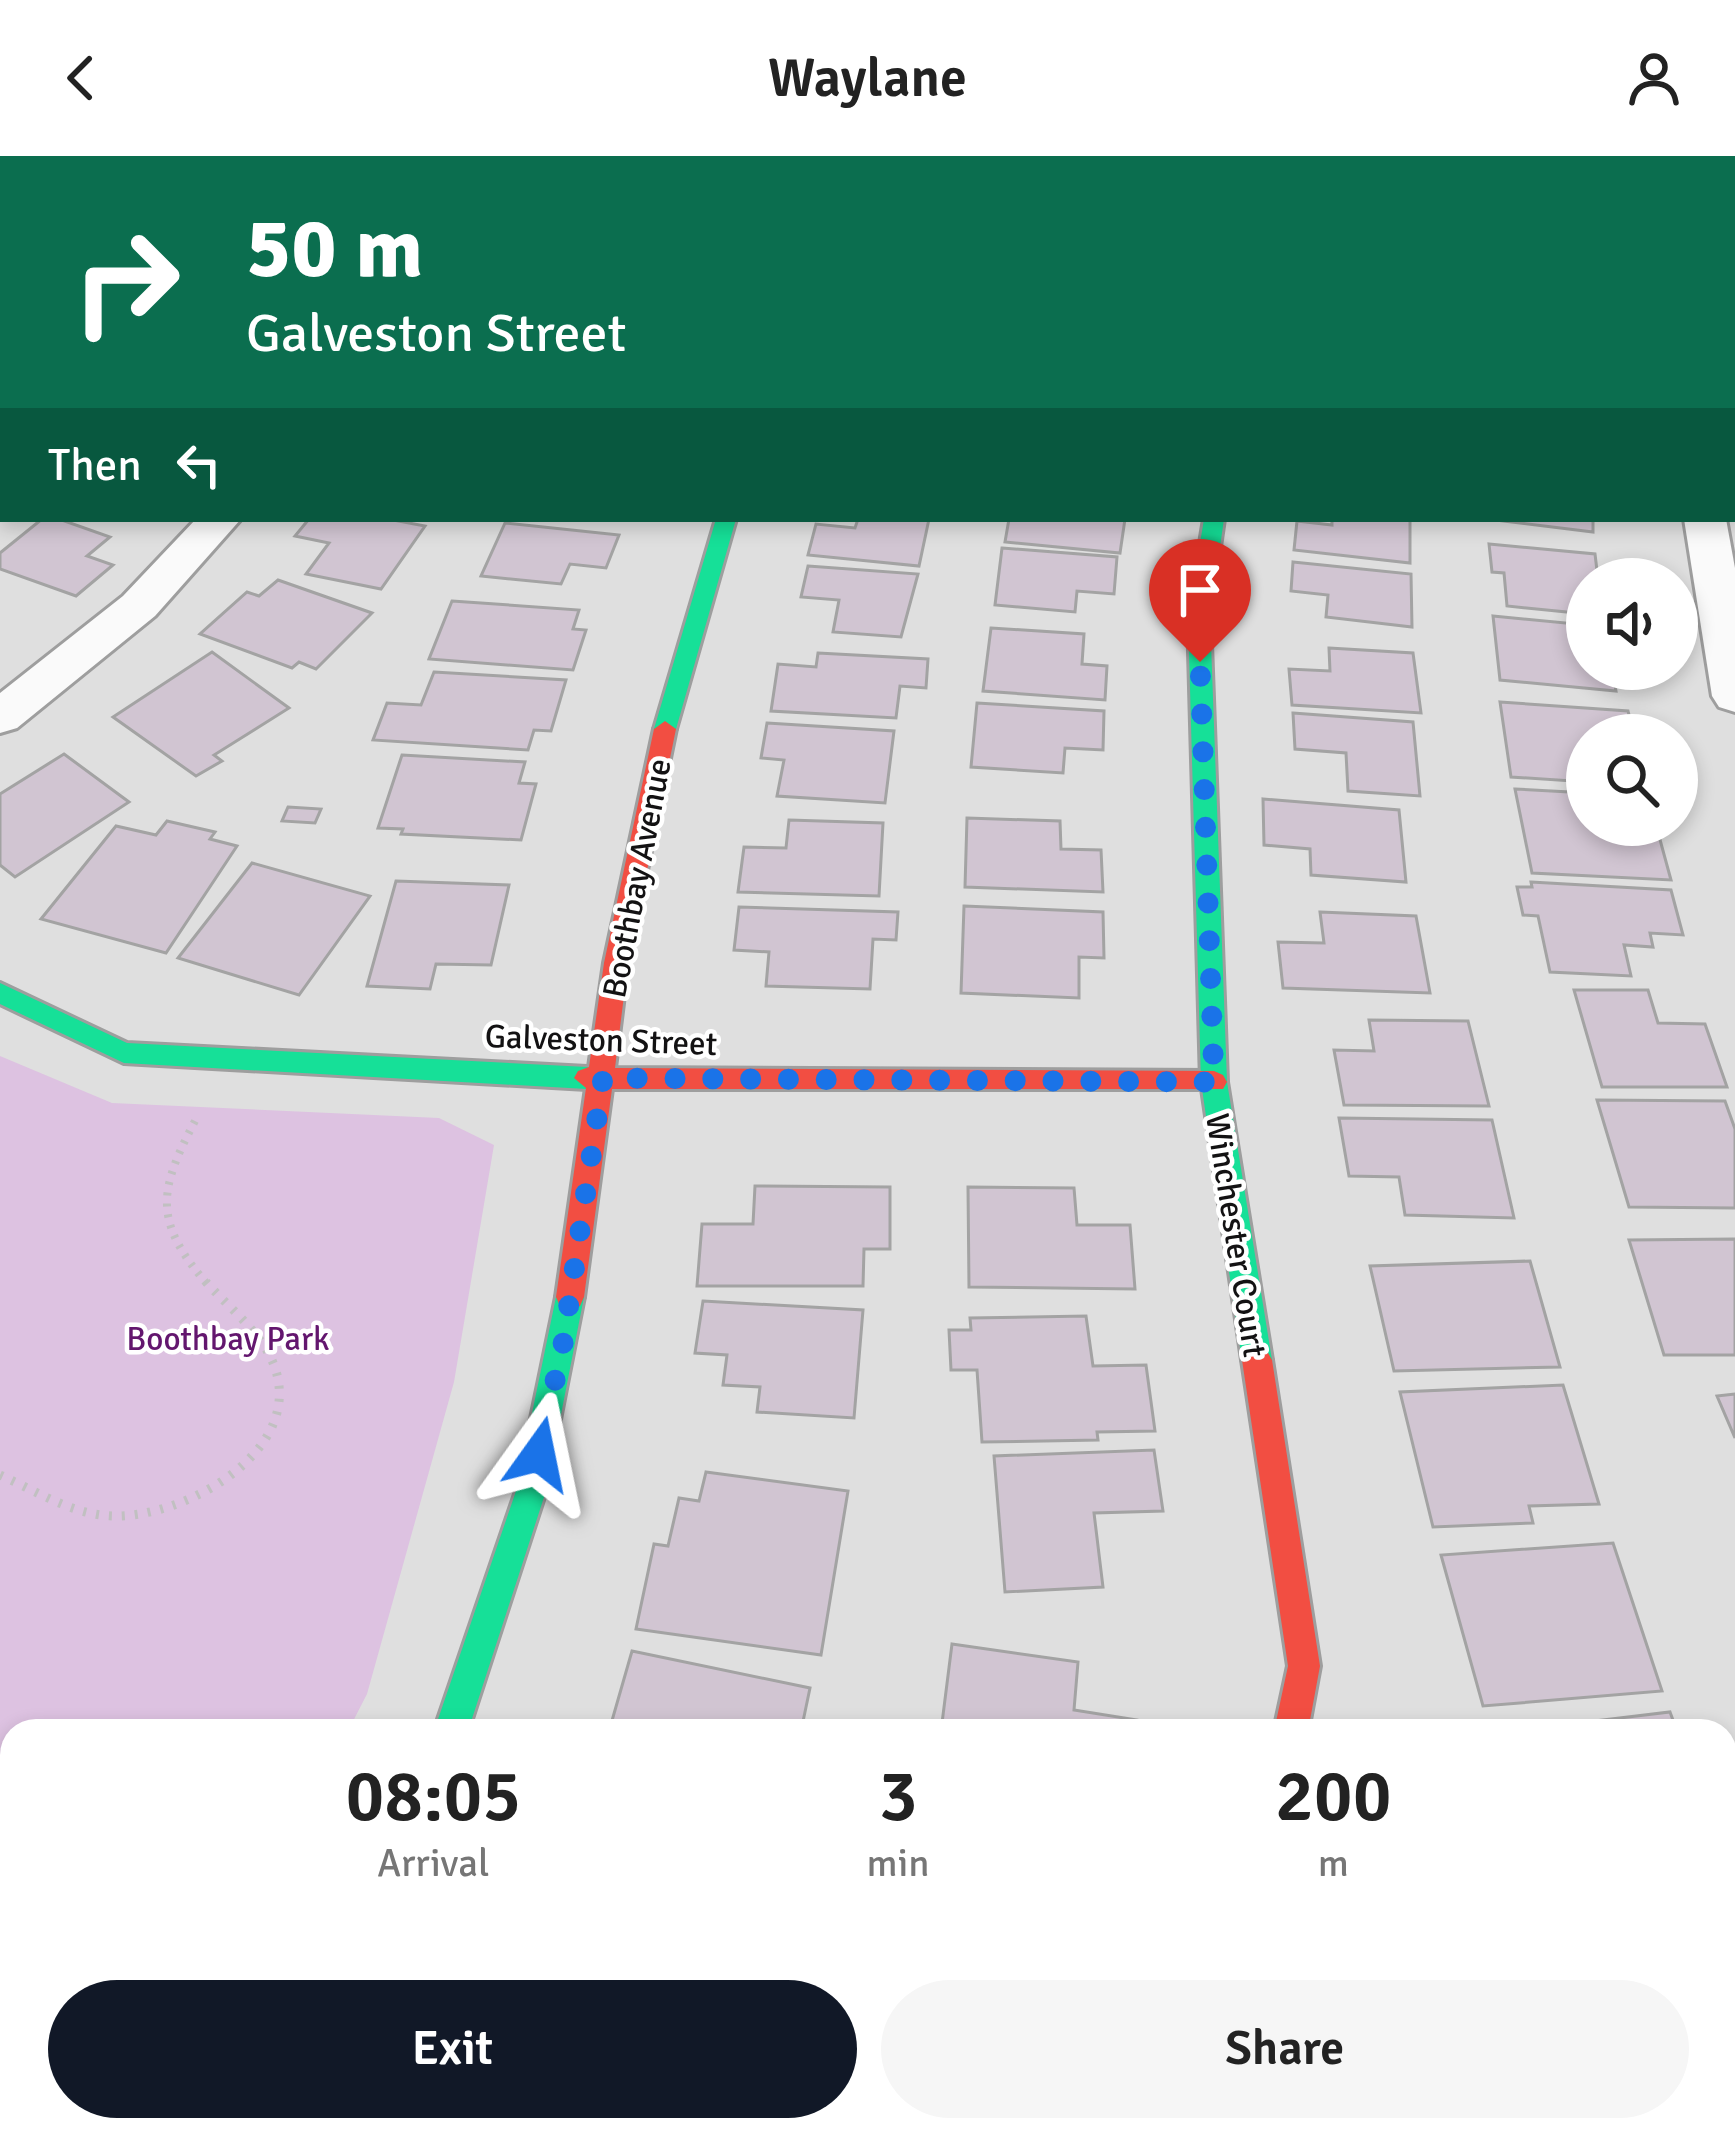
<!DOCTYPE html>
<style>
body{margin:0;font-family:Signika,sans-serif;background:#f6f6f6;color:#222;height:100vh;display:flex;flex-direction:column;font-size:45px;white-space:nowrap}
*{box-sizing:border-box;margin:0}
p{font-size:39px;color:#767676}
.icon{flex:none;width:66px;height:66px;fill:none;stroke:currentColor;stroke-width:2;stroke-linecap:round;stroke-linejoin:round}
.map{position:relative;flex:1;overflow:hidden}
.sheet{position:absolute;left:0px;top:1563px;width:1737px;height:423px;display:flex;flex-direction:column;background:#fff;border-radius:36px 36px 0 0;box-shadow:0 6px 18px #0003}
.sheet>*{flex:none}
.guide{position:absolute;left:0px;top:0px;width:1737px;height:366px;box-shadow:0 6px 18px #0003;background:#0b6e4f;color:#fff;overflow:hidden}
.buttons{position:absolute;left:1566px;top:402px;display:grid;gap:24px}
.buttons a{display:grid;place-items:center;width:132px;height:132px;border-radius:50%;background:#fff;box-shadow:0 6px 18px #0003;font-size:60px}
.pin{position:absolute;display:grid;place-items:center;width:102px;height:102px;color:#fff;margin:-123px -51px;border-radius:50% 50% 50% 0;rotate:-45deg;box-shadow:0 0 12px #0007}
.pin .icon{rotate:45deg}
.me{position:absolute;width:132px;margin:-66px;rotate:12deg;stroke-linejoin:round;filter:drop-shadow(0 0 9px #0008)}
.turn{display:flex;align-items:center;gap:42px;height:252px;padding:0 48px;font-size:54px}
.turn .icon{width:156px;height:156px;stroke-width:2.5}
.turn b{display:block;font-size:84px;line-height:102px}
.then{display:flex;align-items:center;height:114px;padding:0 48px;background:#0003;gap:24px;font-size:45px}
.eta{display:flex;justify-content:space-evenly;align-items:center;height:204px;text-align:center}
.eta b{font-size:72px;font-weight:600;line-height:84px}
.action{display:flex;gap:24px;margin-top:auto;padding:24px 48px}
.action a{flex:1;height:138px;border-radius:72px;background:#111827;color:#fff;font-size:48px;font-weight:600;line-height:138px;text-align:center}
.action a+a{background:#f6f6f6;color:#222}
header{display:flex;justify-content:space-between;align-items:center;height:156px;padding:0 48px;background:#fff;font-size:54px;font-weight:600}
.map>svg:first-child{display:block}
.green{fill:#ddc2e1}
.building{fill:#d1c5d2;stroke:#a3a3a3;stroke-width:3}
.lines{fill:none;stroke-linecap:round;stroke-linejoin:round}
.street-casing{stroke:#9e9e9e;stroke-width:6}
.fast-casing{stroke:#9e9e9e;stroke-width:6}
.jam-casing{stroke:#9e9e9e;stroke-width:6}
.path-far1{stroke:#c1c0c1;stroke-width:8;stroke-dasharray:3 8;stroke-linecap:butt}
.path{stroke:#c1c0c1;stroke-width:9;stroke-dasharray:3 10;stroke-linecap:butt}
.street{fill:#fafafa;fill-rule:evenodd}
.fast{fill:#16e098;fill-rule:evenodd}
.jam{fill:#f24e42;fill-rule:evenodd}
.route{stroke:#1a73e8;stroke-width:21;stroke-dasharray:0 37.8}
.labels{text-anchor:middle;stroke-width:9;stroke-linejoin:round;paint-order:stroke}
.street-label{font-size:33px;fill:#131213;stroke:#fff}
.park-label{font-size:33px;fill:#63166e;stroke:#fff}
</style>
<header><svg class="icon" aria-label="back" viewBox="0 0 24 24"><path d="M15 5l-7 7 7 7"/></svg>Waylane<svg class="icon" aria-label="person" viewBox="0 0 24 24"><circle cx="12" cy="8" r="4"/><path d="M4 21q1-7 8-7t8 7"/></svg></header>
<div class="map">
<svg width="1735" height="1984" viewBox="0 0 1735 1984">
<rect width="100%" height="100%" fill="#dfdfdf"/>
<path class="green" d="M 0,900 L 112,947 L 439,962 L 494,989 L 454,1226 L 367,1538 L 348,1575 L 12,1575 L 12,1974 L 137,1974 L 131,1984 L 0,1984 Z"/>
<g class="building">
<path d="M 42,363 L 59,363 L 110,381 L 87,400 L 113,409 L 76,440 L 0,413 L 0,397 Z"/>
<path d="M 309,363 L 388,363 L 425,370 L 381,433 L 306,418 L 329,387 L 295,380 Z"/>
<path d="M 858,363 L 929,363 L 919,410 L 808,399 L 816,368 L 855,372 Z"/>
<path d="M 1009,363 L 1125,363 L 1120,397 L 1005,386 Z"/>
<path d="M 1332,363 L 1410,363 L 1410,407 L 1294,394 L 1297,365 L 1332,369 Z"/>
<path d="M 1593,363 L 1593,376 L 1487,363 Z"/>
<path d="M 505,367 L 619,379 L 606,412 L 570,408 L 561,428 L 481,420 Z"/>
<path d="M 1489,388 L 1595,398 L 1598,423 L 1587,423 L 1587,458 L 1507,450 L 1504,417 L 1492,416 Z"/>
<path d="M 1002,392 L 1117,401 L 1114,438 L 1077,435 L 1075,456 L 995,449 Z"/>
<path d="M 1293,406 L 1411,418 L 1412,471 L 1326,461 L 1328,439 L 1291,435 Z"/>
<path d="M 808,410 L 918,418 L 901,481 L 833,476 L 839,444 L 801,441 Z"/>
<path d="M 278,424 L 372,457 L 316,513 L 299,506 L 292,512 L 200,478 L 247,436 L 259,440 Z"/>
<path d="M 452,445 L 579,454 L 573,473 L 586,474 L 573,514 L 429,503 Z"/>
<path d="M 1493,460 L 1587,469 L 1587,513 L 1612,513 L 1616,535 L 1500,524 Z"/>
<path d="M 991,472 L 1084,478 L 1082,508 L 1107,510 L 1105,544 L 983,535 Z"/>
<path d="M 1329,492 L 1413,497 L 1421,557 L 1292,549 L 1289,513 L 1330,515 Z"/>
<path d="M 212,496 L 289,552 L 214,599 L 222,605 L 196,620 L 113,561 Z"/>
<path d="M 818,497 L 928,503 L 926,532 L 900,530 L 896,562 L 771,555 L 778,508 L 816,511 Z"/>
<path d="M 434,516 L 566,524 L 551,575 L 534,574 L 528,594 L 373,584 L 387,547 L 421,549 Z"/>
<path d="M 1500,546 L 1628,555 L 1634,579 L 1587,579 L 1587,626 L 1511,621 Z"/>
<path d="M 977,547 L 1104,555 L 1103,594 L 1065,592 L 1063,617 L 971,611 Z"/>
<path d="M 1293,557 L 1413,566 L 1420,640 L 1348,635 L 1346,597 L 1295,593 Z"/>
<path d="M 767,567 L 894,575 L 885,647 L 777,640 L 784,604 L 761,602 Z"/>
<path d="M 64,598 L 129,646 L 15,721 L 0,709 L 0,638 Z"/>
<path d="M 402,599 L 525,606 L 519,627 L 536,628 L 521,684 L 401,678 L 403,673 L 378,672 Z"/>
<path d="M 1515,633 L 1587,637 L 1587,669 L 1656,669 L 1671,724 L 1532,717 Z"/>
<path d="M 1263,643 L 1399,654 L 1406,726 L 1311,719 L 1310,693 L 1264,689 Z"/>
<path d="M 288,651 L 321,653 L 315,667 L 282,665 Z"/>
<path d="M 967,662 L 1060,665 L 1061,693 L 1101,694 L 1103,736 L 965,731 Z"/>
<path d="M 789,664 L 883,667 L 879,740 L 738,736 L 744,691 L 786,692 Z"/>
<path d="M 167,665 L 215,676 L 210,683 L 237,690 L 166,797 L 41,763 L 116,670 L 156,679 Z"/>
<path d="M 252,707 L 370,740 L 299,839 L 178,802 Z"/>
<path d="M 396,725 L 509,729 L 491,809 L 436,808 L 430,833 L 367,830 Z"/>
<path d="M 1531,726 L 1671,734 L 1683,779 L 1650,777 L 1653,791 L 1624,789 L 1631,820 L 1550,816 L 1538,760 L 1523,759 L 1517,731 L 1532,731 Z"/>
<path d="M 964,750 L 1103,756 L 1104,802 L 1079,801 L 1079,842 L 961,837 Z"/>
<path d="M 739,751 L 898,756 L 896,784 L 873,783 L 870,833 L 766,830 L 769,796 L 734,794 Z"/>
<path d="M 1320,756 L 1416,760 L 1430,837 L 1283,832 L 1278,786 L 1324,787 Z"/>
<path d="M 1574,834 L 1648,834 L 1658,867 L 1705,868 L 1727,931 L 1602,931 Z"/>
<path d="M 1369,864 L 1468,865 L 1489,950 L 1344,949 L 1334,894 L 1374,895 Z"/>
<path d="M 1597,944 L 1725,945 L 1735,973 L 1735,1052 L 1629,1051 Z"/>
<path d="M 1339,962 L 1492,964 L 1514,1062 L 1405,1059 L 1399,1021 L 1349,1020 Z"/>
<path d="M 755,1030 L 890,1031 L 890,1093 L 864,1093 L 863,1130 L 697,1130 L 702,1068 L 753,1068 Z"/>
<path d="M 968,1031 L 1074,1032 L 1077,1069 L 1130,1069 L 1135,1133 L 969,1131 Z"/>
<path d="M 1735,1083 L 1735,1199 L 1664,1199 L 1629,1084 Z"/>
<path d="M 1530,1105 L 1560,1211 L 1394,1215 L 1370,1110 Z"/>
<path d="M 703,1145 L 863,1154 L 854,1262 L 757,1256 L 760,1231 L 723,1229 L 727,1199 L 695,1197 Z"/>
<path d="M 1086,1160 L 1093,1210 L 1146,1209 L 1155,1275 L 1097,1276 L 1098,1284 L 982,1286 L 977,1214 L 951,1214 L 949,1174 L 971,1174 L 970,1162 Z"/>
<path d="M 1563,1229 L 1599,1348 L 1529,1350 L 1533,1367 L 1433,1371 L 1400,1236 Z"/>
<path d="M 1735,1238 L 1735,1282 L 1717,1240 Z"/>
<path d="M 1154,1294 L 1163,1355 L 1094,1357 L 1103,1431 L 1005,1436 L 994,1300 Z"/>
<path d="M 706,1316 L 848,1335 L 821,1499 L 636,1473 L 654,1388 L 668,1390 L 679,1342 L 699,1345 Z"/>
<path d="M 1613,1387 L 1662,1535 L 1483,1550 L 1441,1399 Z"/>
<path d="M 952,1488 L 1078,1506 L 1074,1554 L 1137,1564 L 1137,1575 L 941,1575 Z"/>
<path d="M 632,1495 L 810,1532 L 801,1575 L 609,1575 Z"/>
<path d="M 1670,1556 L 1677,1575 L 1511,1575 Z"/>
<path d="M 1725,1626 L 1735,1639 L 1735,1703 L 1725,1704 Z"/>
<path d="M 1735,1787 L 1735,1856 L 1725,1836 L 1725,1790 Z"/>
<path d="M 1725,1867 L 1735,1872 L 1735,1984 L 1534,1984 L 1536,1974 L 1725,1974 Z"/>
<path d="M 533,1974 L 564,1974 L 585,1984 L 528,1984 Z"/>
<path d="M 929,1974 L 1090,1974 L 1088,1984 L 926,1984 Z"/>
<path d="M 1202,1974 L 1358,1974 L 1360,1984 L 1204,1984 Z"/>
</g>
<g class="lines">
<g class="street-casing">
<g id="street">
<rect x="349" y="0" width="34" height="3"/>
<path d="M 877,0 L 911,0 L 876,3 Z"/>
<path d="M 1273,0 L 1307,0 L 1272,3 Z"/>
<path d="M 1708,0 L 1735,0 L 1735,10 L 1734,3 Z"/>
<path d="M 196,363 L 241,363 L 155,460 L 17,572 L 0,577 L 0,537 L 123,440 Z"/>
<path d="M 1684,363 L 1726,363 L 1735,412 L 1735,556 L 1719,551 L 1712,540 Z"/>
<path d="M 233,1974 L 314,1974 L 310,1984 L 229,1984 Z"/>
</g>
</g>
<g class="fast-casing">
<g id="fast">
<path d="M 716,363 L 736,363 L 676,573 L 665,581 L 654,573 Z"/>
<path d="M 1204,363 L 1224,363 L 1210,460 L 1227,926 L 1272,1204 L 1267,1213 L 1257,1217 L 1247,1213 L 1242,1204 L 1201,926 L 1188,460 Z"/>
<path d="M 0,827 L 127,887 L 587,911 L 596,915 L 600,922 L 596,929 L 587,933 L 124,907 L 0,848 Z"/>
<path d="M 570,1128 L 580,1132 L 584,1141 L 546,1335 L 468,1575 L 434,1575 L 516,1335 L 556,1141 L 560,1132 Z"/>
</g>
</g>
<g class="jam-casing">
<g id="jam">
<path d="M 665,565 L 676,573 L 628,807 L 615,912 L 1214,915 L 1223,919 L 1227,926 L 1223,933 L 612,933 L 584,1141 L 580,1150 L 570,1154 L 560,1150 L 556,1141 L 586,932 L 574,922 L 578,915 L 589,911 L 604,807 L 654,573 Z"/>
<path d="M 1257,1191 L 1267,1195 L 1272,1204 L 1320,1510 L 1308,1575 L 1274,1575 L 1288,1510 L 1242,1204 L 1247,1195 Z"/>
</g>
</g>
<path class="path-far1" d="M 195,965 C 158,1035 153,1066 208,1129"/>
<g class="path">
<path d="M 0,1319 C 36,1335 73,1359 113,1360 C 183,1362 304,1297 275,1212 C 263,1177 229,1152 206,1126"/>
<path d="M 1471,1974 L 1476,1984"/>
</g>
<use href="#street" class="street"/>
<use href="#fast" class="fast"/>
<use href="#jam" class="jam"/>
</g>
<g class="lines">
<path class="route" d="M 539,1298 L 563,1188 L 603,922 L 1214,926 L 1200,506"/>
</g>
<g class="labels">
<g class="street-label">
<text transform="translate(636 722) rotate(-79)" y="12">Boothbay Avenue</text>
<text transform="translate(601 883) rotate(2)" y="12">Galveston Street</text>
<text transform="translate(1237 1079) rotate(81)" y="12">Winchester Court</text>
</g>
<g class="park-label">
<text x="228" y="1194">Boothbay Park</text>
</g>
</g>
</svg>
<div class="buttons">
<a><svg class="icon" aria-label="sound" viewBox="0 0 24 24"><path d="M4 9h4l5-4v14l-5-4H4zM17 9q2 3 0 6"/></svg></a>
<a><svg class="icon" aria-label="search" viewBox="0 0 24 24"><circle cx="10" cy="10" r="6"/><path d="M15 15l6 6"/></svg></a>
</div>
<div class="pin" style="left:1200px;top:506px;background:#d93025"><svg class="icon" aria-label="arrive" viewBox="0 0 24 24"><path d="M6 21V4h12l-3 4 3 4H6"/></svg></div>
<svg class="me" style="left:539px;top:1298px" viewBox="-20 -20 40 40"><path d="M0-17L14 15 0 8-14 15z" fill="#1a73e8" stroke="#fff" stroke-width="4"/></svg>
<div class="guide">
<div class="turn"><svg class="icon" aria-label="right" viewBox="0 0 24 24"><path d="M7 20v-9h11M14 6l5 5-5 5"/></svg><div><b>50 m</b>Galveston Street</div></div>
<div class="then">Then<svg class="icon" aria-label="left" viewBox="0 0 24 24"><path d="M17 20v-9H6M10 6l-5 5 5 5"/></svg></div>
</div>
<section class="sheet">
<div class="eta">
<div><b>08:05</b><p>Arrival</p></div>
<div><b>3</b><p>min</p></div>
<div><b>200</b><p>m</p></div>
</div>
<div class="action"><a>Exit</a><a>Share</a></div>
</section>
</div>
